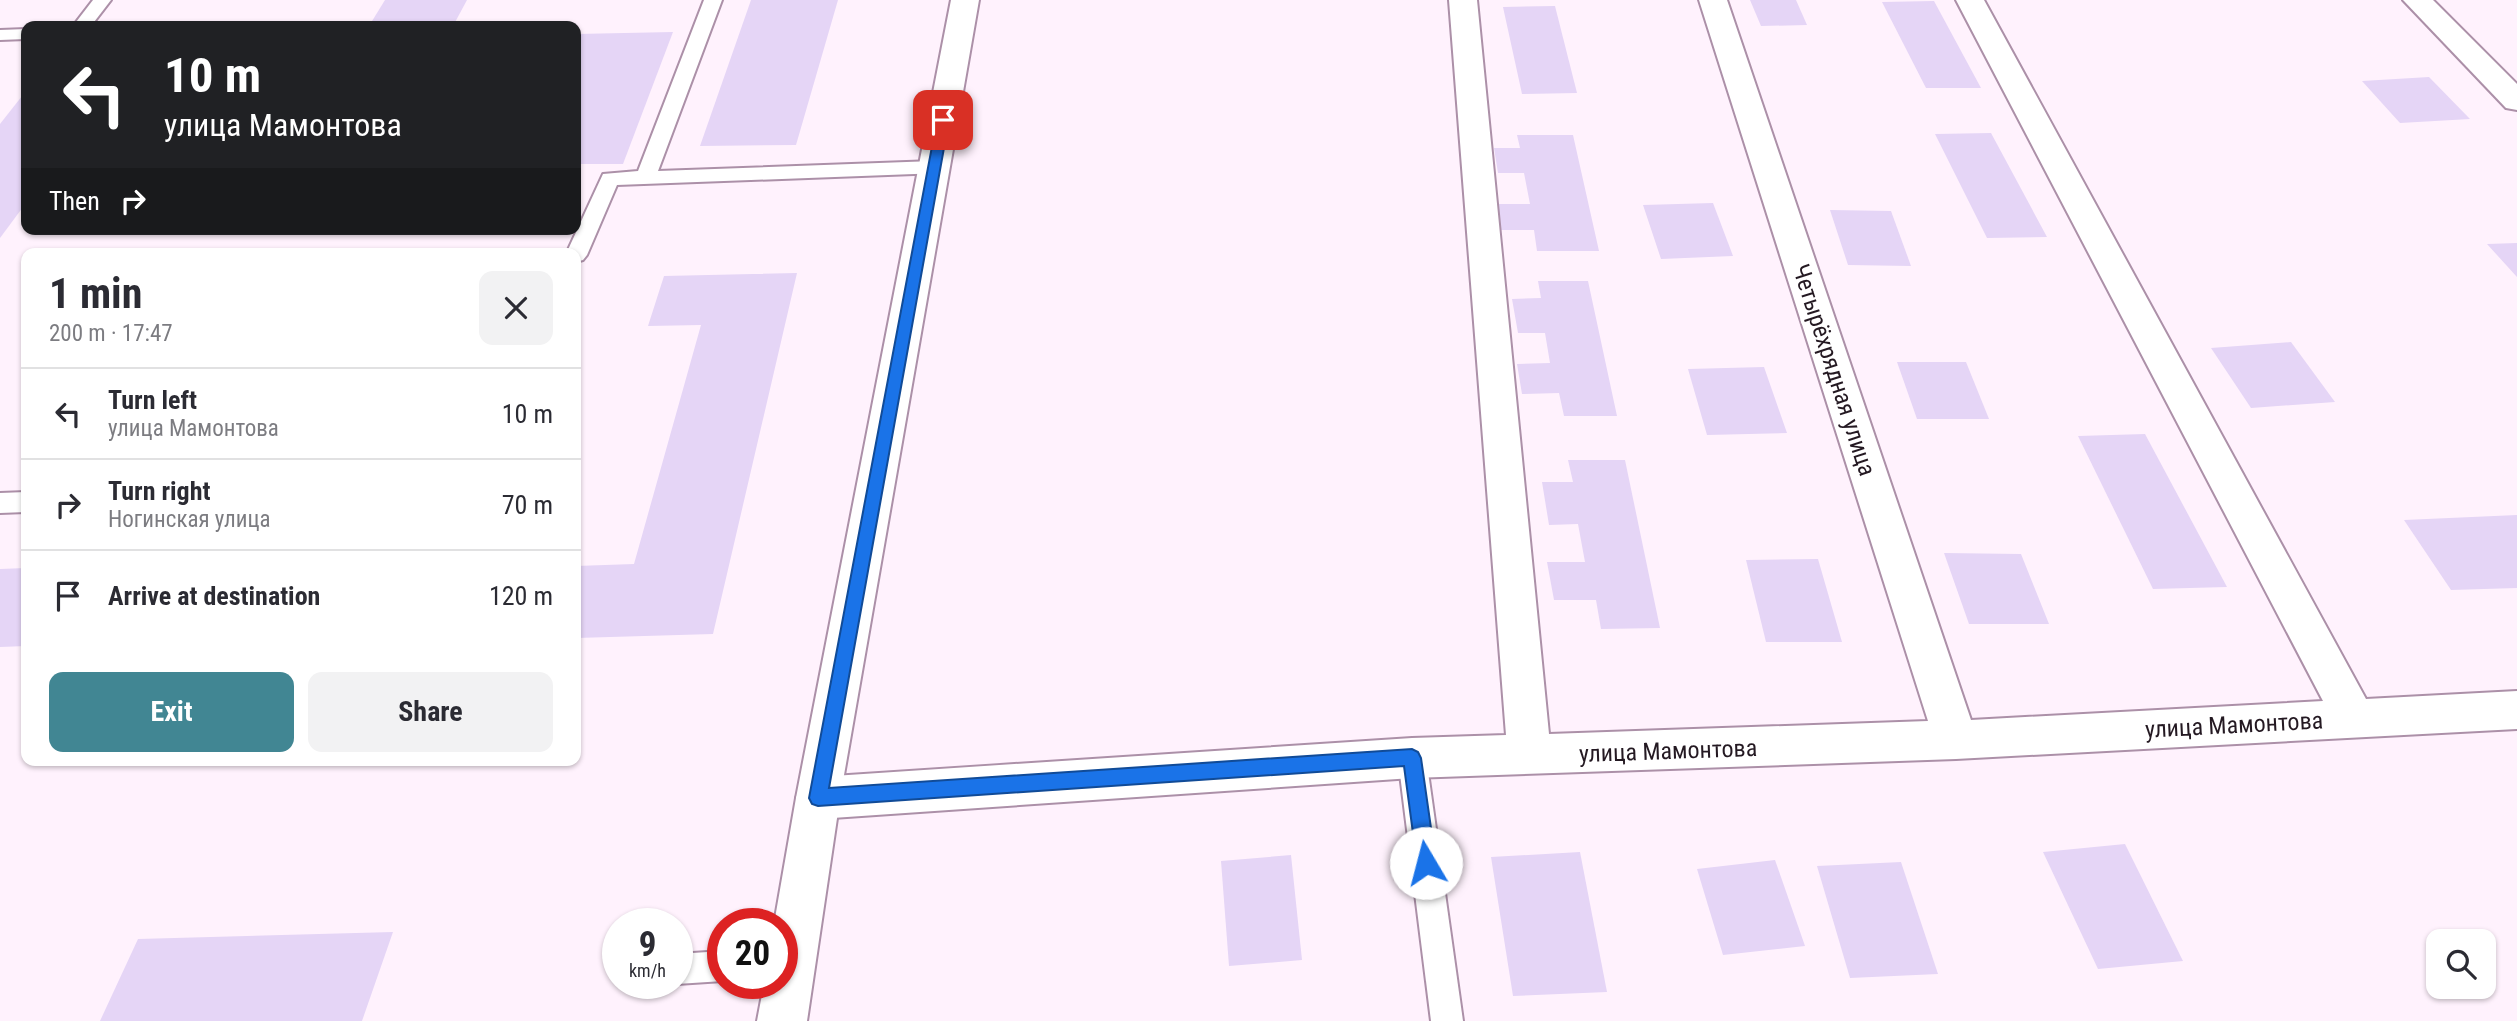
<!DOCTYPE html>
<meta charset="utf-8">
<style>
body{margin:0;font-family:"Roboto Condensed",sans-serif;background:#f2f2f3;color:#2b2b33;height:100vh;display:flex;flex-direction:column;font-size:26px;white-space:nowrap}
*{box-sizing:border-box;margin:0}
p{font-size:23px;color:#7c7c81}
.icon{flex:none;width:38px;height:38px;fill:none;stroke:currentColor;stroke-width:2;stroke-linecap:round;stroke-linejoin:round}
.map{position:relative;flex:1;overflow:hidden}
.panel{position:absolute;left:21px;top:248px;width:560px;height:518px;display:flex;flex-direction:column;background:#fff;border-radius:14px;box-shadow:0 2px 5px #0004}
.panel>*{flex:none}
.hud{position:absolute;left:21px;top:21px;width:560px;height:214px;border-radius:14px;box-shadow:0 2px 5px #0004;background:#202124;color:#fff;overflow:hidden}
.tools{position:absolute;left:2426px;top:929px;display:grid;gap:14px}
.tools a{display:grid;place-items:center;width:70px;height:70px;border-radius:14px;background:#fff;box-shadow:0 2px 5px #0004;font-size:35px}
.speed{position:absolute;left:602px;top:908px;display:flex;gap:14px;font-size:35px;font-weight:700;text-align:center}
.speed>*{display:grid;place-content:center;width:91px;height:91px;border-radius:50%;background:#fff;box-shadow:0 2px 5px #0004;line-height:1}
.speed small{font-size:18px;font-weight:400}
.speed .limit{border:10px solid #d22;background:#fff;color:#111}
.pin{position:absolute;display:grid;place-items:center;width:60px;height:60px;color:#fff;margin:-30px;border-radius:14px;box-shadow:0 4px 10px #0006}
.me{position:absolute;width:77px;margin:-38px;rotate:352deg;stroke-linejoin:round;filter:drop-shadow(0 0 5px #0008)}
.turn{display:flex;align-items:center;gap:24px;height:147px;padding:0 28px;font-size:32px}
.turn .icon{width:91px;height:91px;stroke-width:2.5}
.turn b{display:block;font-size:49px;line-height:60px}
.then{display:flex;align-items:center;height:66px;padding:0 28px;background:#0003;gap:14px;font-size:26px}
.round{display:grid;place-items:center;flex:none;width:74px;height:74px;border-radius:14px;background:#f2f2f3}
.headline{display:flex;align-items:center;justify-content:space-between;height:119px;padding:0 28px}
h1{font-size:42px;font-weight:700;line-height:52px}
.cta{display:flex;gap:14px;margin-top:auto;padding:14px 28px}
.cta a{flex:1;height:80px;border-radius:14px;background:#418693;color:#fff;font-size:28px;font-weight:700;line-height:80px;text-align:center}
.cta a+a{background:#f2f2f3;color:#2b2b33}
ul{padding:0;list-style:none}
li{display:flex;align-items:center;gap:21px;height:91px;padding:0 28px;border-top:2px solid #e1e1e2}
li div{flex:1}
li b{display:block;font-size:26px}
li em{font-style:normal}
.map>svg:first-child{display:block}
.building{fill:#e5d5f6}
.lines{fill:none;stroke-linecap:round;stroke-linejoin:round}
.service-casing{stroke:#ac90a8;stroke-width:4}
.minor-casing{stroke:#ac90a8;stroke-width:4}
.tertiary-casing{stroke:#ac90a8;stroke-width:4}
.service{fill:#fff;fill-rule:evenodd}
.minor{fill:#fff;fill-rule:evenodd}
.tertiary{fill:#fff;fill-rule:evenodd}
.route{fill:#1a73e8;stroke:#114b97;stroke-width:2}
.labels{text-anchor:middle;stroke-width:7;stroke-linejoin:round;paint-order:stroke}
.street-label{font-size:24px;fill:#241922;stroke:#fff}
</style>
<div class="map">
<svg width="2517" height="1021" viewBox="0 0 2517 1021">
<rect width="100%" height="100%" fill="#fff2fd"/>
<g class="building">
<path d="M 385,0 L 467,0 L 453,26 L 369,26 Z"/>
<path d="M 751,0 L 838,0 L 796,145 L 700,146 Z"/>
<path d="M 1750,0 L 1796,0 L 1807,25 L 1761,26 Z"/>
<path d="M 1934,1 L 1981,88 L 1926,88 L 1882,2 Z"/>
<path d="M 1555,6 L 1577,93 L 1522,94 L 1503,7 Z"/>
<path d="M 673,32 L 623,164 L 576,164 L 576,34 Z"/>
<path d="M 2429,77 L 2470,119 L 2400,123 L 2362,81 Z"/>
<path d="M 26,91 L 26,203 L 0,238 L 0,124 Z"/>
<path d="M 1991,133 L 2047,237 L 1987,238 L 1935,134 Z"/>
<path d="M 1517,135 L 1573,135 L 1599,251 L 1537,251 L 1534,230 L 1500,230 L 1496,204 L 1530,204 L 1524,173 L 1498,173 L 1494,148 L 1520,148 Z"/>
<path d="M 1713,203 L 1733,256 L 1661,259 L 1643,205 Z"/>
<path d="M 1830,210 L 1891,211 L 1911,266 L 1848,265 Z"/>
<path d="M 2517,243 L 2517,277 L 2487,244 Z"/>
<path d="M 797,273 L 713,634 L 576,638 L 576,566 L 634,564 L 701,325 L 648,326 L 664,276 Z"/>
<path d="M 1538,281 L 1588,281 L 1617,416 L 1564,416 L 1559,393 L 1522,394 L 1517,364 L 1550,363 L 1545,333 L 1518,333 L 1512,299 L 1541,298 Z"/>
<path d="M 2291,342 L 2335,402 L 2251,408 L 2211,348 Z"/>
<path d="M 1897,362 L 1966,362 L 1989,419 L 1917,419 Z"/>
<path d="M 1764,367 L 1787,433 L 1707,435 L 1688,369 Z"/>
<path d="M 2145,434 L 2227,587 L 2153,589 L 2078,436 Z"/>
<path d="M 1568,460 L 1625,460 L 1660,628 L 1601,629 L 1596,600 L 1554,600 L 1547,562 L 1585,562 L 1578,524 L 1549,525 L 1542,482 L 1573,482 Z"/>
<path d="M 2517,515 L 2517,588 L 2451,590 L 2404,520 Z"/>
<path d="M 1944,553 L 2021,554 L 2049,624 L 1969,624 Z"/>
<path d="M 1818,559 L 1842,642 L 1766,642 L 1746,560 Z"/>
<path d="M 26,568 L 26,646 L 0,647 L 0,569 Z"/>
<path d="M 2125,844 L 2183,961 L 2098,969 L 2043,852 Z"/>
<path d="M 1580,852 L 1607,992 L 1513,996 L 1491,857 Z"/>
<path d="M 1291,855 L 1302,960 L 1229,966 L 1221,861 Z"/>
<path d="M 1775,860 L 1805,946 L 1723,955 L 1697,869 Z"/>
<path d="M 1901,862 L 1938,974 L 1850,978 L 1817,866 Z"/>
<path d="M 393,932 L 362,1021 L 100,1021 L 138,939 Z"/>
</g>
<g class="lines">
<g class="service-casing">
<g id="service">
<path d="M 93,0 L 111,0 L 91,26 L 73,26 Z"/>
<path d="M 704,0 L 722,0 L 658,171 L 934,161 L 941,163 L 944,168 L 941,173 L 617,185 L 587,255 L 583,260 L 576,262 L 576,254 L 566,254 L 603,174 L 638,171 Z"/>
<path d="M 26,29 L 26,39 L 0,40 L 0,30 Z"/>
<path d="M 26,492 L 26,512 L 0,513 L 0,493 Z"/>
<path d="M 1412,745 L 1422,749 L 1426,758 L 1463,1021 L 1431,1021 L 1398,758 L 1402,749 Z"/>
<path d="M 723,951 L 723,981 L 677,984 L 675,984 L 677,954 Z"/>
</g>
</g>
<g class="minor-casing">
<g id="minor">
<path d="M 1449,0 L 1477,0 L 1549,734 L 1928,721 L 1699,0 L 1727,0 L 1971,720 L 2323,701 L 1956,0 L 1984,0 L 2366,699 L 2517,691 L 2517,729 L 1956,759 L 1412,778 L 818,819 L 802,812 L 796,798 L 802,784 L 818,777 L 1412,738 L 1506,735 Z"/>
<path d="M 2403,0 L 2433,0 L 2517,84 L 2517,110 L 2506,108 Z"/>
</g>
</g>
<g class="tertiary-casing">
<path id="tertiary" d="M 951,0 L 979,0 L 840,798 L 807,1021 L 757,1021 L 764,984 L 782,984 L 782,924 L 774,924 L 796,798 Z"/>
</g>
<use href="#service" class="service"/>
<use href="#minor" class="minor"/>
<use href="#tertiary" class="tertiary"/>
</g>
<path class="route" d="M 943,116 L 949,120 L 829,788 L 1412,749 L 1418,752 L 1421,758 L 1436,863 L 1433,869 L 1426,872 L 1419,869 L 1417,863 L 1404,766 L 818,806 L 812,804 L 809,798 L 937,120 Z"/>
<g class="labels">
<g class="street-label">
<text transform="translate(1834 370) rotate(72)" y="8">Четырёхрядная улица</text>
<text transform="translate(2234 725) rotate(-3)" y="8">улица Мамонтова</text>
<text transform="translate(1668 751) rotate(-2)" y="8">улица Мамонтова</text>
</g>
</g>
</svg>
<div class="tools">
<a><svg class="icon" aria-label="search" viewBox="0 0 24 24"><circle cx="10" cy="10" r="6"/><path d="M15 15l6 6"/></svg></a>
</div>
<div class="speed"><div>9<small>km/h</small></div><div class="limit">20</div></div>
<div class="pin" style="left:943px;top:120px;background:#d93025"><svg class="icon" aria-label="arrive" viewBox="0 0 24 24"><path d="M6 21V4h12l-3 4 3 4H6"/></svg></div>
<svg class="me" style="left:1426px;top:863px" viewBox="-20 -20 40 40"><circle r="19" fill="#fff"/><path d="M0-13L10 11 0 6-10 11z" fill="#1a73e8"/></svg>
<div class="hud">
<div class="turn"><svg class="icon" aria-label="left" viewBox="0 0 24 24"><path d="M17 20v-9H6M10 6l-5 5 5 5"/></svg><div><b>10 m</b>улица Мамонтова</div></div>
<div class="then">Then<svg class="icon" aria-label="right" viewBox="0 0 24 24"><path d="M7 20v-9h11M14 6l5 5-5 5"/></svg></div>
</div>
<section class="panel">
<div class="headline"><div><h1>1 min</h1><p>200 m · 17:47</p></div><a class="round"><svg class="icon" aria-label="close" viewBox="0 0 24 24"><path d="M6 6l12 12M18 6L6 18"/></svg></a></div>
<ul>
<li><svg class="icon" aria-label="left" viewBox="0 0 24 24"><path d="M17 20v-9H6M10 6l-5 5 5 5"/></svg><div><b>Turn left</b><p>улица Мамонтова</p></div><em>10 m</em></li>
<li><svg class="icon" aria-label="right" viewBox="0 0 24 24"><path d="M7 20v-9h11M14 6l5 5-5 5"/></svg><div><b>Turn right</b><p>Ногинская улица</p></div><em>70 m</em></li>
<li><svg class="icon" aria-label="arrive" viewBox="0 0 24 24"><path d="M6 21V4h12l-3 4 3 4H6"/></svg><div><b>Arrive at destination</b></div><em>120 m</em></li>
</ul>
<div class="cta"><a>Exit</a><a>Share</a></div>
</section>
</div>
